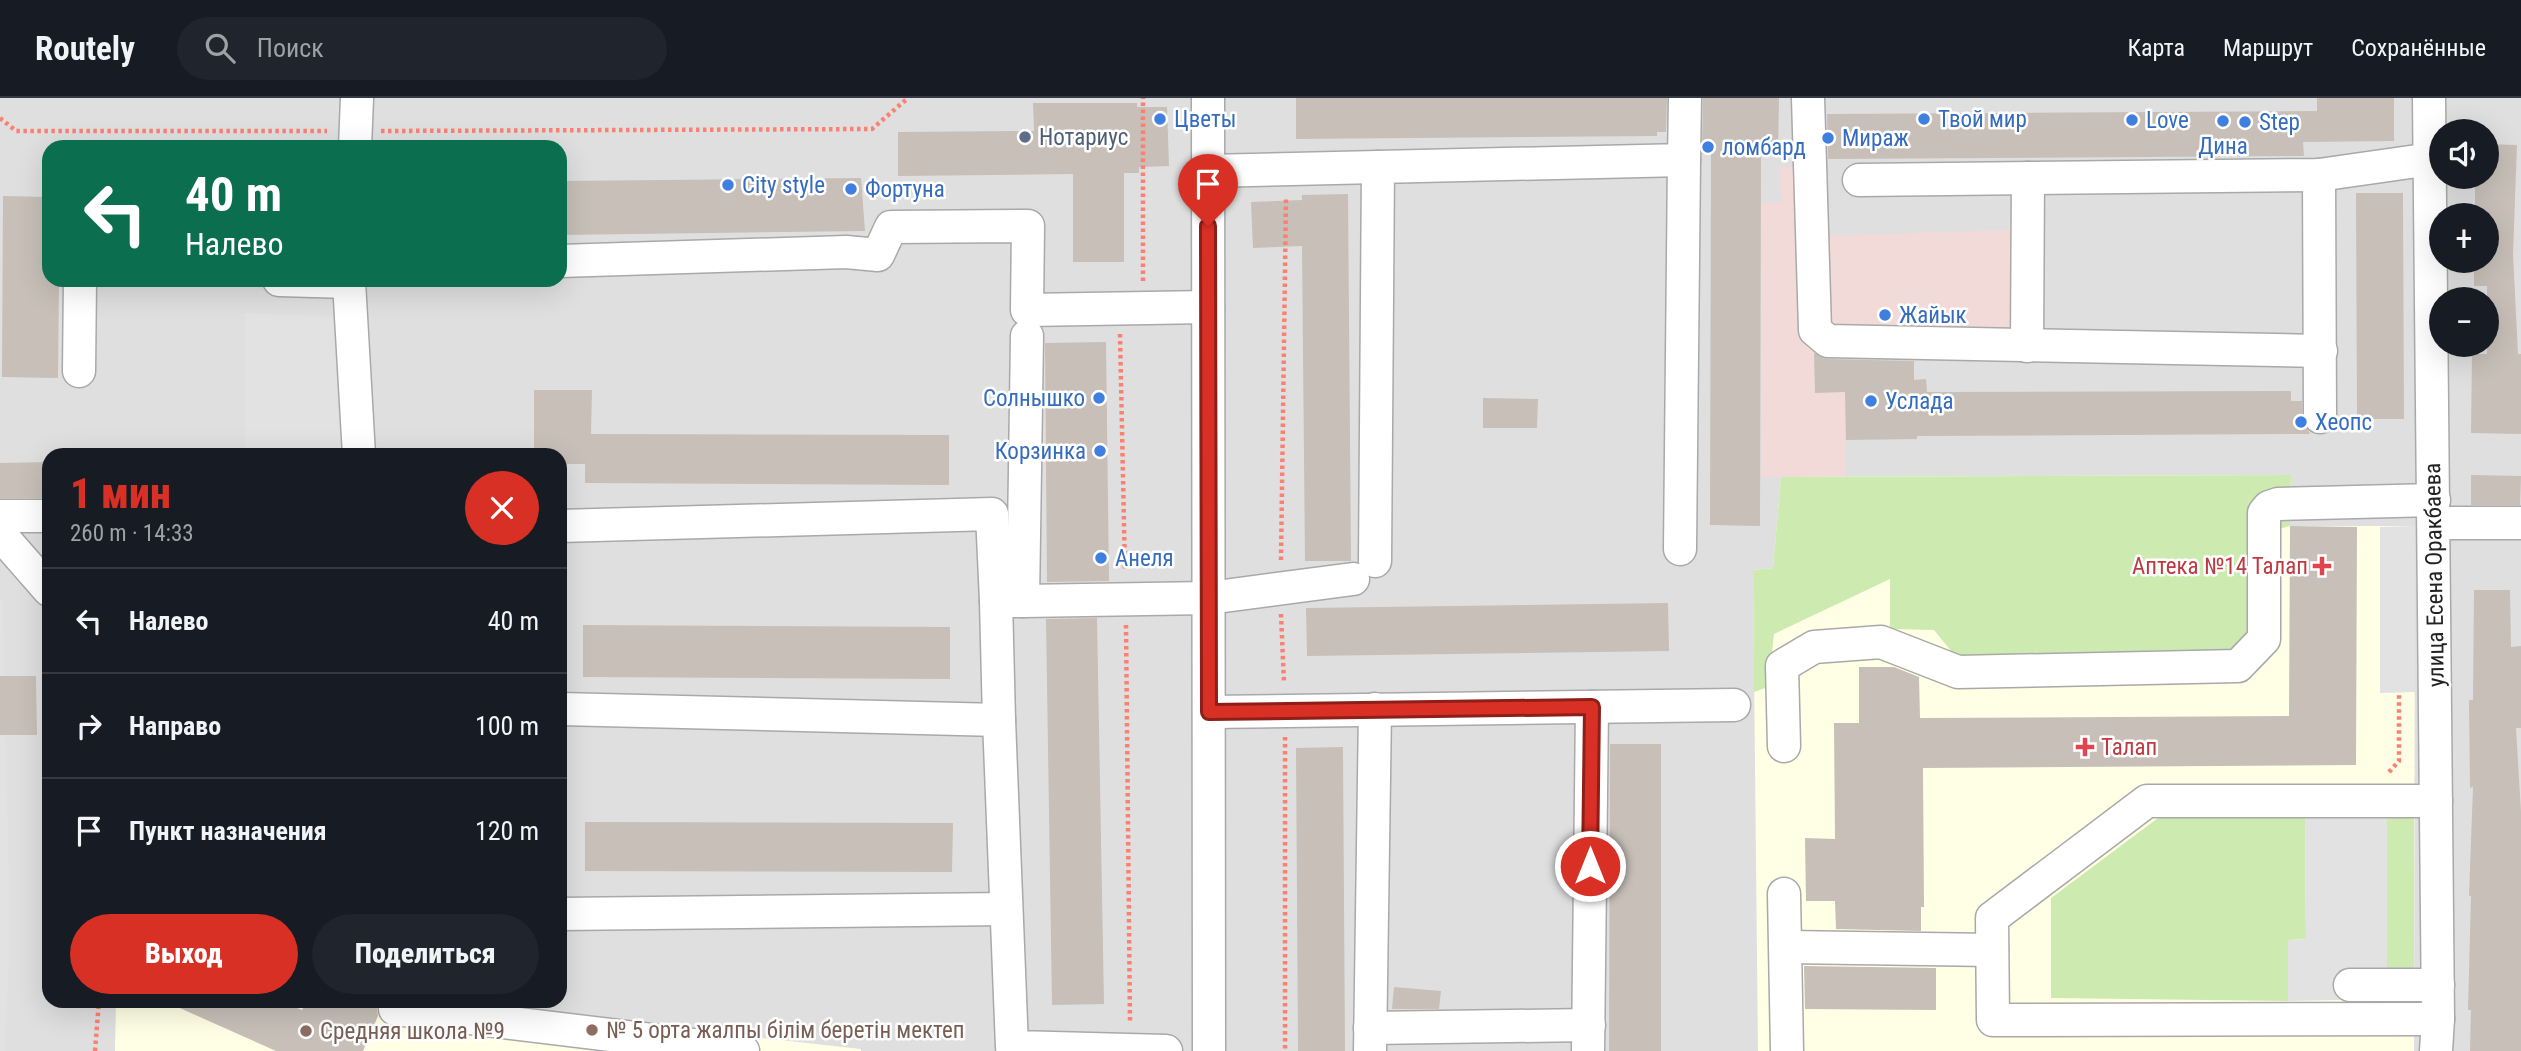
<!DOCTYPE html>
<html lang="ru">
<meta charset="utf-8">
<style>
body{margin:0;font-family:"Roboto Condensed",sans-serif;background:#20242c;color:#f1f3f6;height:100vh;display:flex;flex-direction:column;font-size:26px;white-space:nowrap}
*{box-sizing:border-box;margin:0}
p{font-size:23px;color:#9ea1a6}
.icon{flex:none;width:38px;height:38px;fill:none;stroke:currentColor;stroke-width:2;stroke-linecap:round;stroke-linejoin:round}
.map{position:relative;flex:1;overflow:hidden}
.drawer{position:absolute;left:42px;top:350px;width:525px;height:560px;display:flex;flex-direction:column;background:#171b24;border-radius:21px;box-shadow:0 7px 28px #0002}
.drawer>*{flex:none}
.banner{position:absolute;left:42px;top:42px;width:525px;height:147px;border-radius:21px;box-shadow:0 7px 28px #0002;background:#0b6e4f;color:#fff;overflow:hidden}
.tools{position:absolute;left:2429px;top:21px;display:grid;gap:14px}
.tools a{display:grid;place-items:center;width:70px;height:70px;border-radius:50%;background:#171b24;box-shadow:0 7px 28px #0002;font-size:35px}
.pin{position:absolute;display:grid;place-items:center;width:60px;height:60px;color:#fff;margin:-72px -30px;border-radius:50% 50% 50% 0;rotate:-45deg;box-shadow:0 0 7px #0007}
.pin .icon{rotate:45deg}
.me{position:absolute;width:77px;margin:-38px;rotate:0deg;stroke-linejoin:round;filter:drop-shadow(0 0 5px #0008)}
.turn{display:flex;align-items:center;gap:24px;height:147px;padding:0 28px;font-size:32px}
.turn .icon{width:91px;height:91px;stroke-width:2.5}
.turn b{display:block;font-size:49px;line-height:60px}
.round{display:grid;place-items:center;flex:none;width:74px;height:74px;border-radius:37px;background:#20242c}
.summary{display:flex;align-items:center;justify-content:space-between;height:119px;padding:0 28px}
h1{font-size:42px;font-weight:800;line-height:52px;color:#d93025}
.primary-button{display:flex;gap:14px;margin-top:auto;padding:14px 28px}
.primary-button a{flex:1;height:80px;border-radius:42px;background:#d93025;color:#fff;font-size:28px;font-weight:800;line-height:80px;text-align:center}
.primary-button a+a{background:#20242c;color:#f1f3f6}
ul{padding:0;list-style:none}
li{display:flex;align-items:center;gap:21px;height:105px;padding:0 28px;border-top:2px solid #363941}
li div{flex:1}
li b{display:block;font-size:26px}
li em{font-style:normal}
header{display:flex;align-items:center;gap:42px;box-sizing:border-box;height:98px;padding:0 35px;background:#171b24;border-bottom:2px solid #363941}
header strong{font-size:33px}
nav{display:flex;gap:38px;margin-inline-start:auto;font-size:24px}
.search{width:490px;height:63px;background:#20242c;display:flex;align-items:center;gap:18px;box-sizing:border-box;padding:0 24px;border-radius:38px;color:#9ea1a6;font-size:26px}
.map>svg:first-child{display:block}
.residential{fill:#e0dfdf;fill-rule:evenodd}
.commercial{fill:#f2dad9}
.education{fill:#ffffe5}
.grass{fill:#cdebb0}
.parking{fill:#e2e2e2}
.building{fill:#c7bfb8}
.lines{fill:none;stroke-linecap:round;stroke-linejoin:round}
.minor-casing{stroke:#a9a9a9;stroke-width:35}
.path{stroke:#fa8072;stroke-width:4.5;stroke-dasharray:3.5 3.5;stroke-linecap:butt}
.minor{stroke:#fff;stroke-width:32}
.route-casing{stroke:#8d1f18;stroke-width:18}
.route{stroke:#d93025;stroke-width:12}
.shop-dot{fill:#3f7fe0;stroke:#fff;stroke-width:2.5}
.service-dot{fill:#5c6f8a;stroke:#fff;stroke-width:2.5}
.health-dot{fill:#e0444e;stroke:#fff;stroke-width:2.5}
.education-dot{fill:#8d6e63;stroke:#fff;stroke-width:2.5}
.labels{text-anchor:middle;stroke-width:5;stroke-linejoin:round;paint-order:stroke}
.shop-label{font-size:23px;fill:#366cbe;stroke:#fff;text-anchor:start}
.service-label{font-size:23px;fill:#4e5e75;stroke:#fff;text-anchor:start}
.health-label{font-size:23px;fill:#be3a42;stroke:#fff;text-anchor:end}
.street-label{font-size:23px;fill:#222;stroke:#fff}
.education-label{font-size:23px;fill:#785e54;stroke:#fff;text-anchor:start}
</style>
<header>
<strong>Routely</strong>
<div class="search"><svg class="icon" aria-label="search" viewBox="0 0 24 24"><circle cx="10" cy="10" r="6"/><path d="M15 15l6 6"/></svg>Поиск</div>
<nav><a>Карта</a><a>Маршрут</a><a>Сохранённые</a></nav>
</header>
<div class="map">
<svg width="2521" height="953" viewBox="0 0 2521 953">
<rect width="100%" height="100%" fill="#f2efe9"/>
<path class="residential" d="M 0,0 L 2521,0 L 2521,953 L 0,953 ZM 2441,33 L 2487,33 L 2487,79 L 2441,79 ZM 49,49 L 560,49 L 560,182 L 49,182 ZM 2441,117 L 2487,117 L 2487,163 L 2441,163 ZM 2441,201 L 2487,201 L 2487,247 L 2441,247 ZM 49,357 L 560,357 L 560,903 L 49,903 Z"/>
<path class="commercial" d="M 1821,68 L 1827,138 L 2010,132 L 2010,231 L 1914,235 L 1914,251 L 1814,252 L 1815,295 L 1845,294 L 1846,379 L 1761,379 L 1761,105 L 1782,105 L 1779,69 Z"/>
<g class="education">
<path d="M 2291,377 L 2290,428 L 2415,428 L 2414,953 L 1758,953 L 1753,472 L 1773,470 L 1781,379 Z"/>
<path d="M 116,903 L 511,903 L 511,912 L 861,951 L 861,953 L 115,953 Z"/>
</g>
<g class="grass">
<path d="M 2291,377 L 2290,428 L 2247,440 L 2247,541 L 2223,559 L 1956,559 L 1934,532 L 1890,531 L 1890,481 L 1774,536 L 1768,589 L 1754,594 L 1753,472 L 1773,470 L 1781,379 Z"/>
<path d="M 2162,717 L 2305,718 L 2306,841 L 2288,842 L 2288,903 L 2051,900 L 2051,800 Z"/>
<path d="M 2387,717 L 2414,717 L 2414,878 L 2387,877 Z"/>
</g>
<g class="parking">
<path d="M 245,215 L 358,220 L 351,357 L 246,357 Z"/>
<path d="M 2415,428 L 2415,594 L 2380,595 L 2380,429 Z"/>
<path d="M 0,500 L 3,506 L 10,837 L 5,953 L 0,953 Z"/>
<path d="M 2387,717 L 2387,901 L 2288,903 L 2288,842 L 2306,841 L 2305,718 Z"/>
</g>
<g class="building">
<path d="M 1296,0 L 1667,0 L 1666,34 L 1657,34 L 1657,38 L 1296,41 Z"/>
<path d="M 1703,0 L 1779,0 L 1778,57 L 1761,57 L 1760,428 L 1710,427 L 1711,56 L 1702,56 Z"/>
<path d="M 2317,0 L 2394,0 L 2394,43 L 2303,44 L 2304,58 L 1828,61 L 1827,16 L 2317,13 Z"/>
<path d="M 1033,5 L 1137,5 L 1137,9 L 1167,9 L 1169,68 L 1139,69 L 1139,75 L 1124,75 L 1124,164 L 1073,164 L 1073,76 L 898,78 L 898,34 L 1034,33 Z"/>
<path d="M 2487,46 L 2517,47 L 2513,156 L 2518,256 L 2521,256 L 2521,336 L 2471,335 L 2472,256 L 2487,256 L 2487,188 L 2474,188 L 2474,163 L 2487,163 L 2487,117 L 2475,117 L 2475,79 L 2487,79 Z"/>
<path d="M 861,80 L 865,133 L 560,137 L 560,83 Z"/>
<path d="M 2356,95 L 2403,95 L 2404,321 L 2357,321 Z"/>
<path d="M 1348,96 L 1351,463 L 1305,463 L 1302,148 L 1253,150 L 1251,104 L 1302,102 L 1302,97 Z"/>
<path d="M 3,98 L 49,99 L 49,182 L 59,182 L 58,280 L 2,279 Z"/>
<path d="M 1106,244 L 1109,483 L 1047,484 L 1045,245 Z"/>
<path d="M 1814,255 L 1828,261 L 1914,263 L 1914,282 L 1926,281 L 1927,294 L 2291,293 L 2291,303 L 2302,303 L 2302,320 L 2310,336 L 1917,338 L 1917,341 L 1846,342 L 1845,294 L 1815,295 Z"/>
<path d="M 534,292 L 592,292 L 591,336 L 949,337 L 949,387 L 585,385 L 585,366 L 560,366 L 560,357 L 534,357 Z"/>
<path d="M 1483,300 L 1538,301 L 1537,330 L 1483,330 Z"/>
<path d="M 49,364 L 49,400 L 0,400 L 0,365 Z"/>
<path d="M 2471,377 L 2521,378 L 2520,407 L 2471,407 Z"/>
<path d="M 2290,428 L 2357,429 L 2356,667 L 1923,670 L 1924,809 L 1921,809 L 1921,833 L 1836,831 L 1835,803 L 1806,803 L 1805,740 L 1835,741 L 1834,625 L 1859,625 L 1859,569 L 1894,569 L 1919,579 L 1920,620 L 2289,618 Z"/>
<path d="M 2474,492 L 2510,492 L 2511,549 L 2521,548 L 2521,630 L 2516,630 L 2521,714 L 2521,953 L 2470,953 L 2471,912 L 2468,912 L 2471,798 L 2469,798 L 2473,689 L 2470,690 L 2469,602 L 2473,602 Z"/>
<path d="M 1668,505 L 1669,553 L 1307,558 L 1306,510 Z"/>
<path d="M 1097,520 L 1104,906 L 1052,907 L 1046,521 Z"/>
<path d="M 583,527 L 950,529 L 950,581 L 583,579 Z"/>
<path d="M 0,578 L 36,578 L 37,637 L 0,637 Z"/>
<path d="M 1610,646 L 1661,646 L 1661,953 L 1609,953 Z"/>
<path d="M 1343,649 L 1345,953 L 1298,953 L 1296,650 Z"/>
<path d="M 585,724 L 953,725 L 952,774 L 585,773 Z"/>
<path d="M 1804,868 L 1936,870 L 1936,912 L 1805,911 Z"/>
<path d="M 1394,889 L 1441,893 L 1439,911 L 1392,911 Z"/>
<path d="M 164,903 L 282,903 L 302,912 L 306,903 L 379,903 L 377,909 L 378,918 L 363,953 L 276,953 Z"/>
</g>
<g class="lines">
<g class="minor-casing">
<g id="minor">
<path d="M 1208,0 L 1209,953"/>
<path d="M 1808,0 L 1815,232 L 1828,243 L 2321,253"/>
<path d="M 2429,0 L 2438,921 L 2436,953"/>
<path d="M 355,49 L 357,0"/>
<path d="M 1208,73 L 1378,69"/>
<path d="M 2319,77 L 2320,319"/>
<path d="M 1859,82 L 2319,77 L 2431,61"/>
<path d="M 560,163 L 846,154 L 878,157 L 891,129 L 1028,128 L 1027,212 L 1208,209"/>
<path d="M 279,182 L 349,184 L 349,182"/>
<path d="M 349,184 L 359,357"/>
<path d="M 1027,238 L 1023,503 L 1209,500 L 1353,481"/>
<path d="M 2027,248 L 2028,80"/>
<path d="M 79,273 L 80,182"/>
<path d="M 0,418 L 49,418"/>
<path d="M 2434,425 L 2521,425"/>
<path d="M 560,428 L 992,416 L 996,503"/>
<path d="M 0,436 L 49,492"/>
<path d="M 1680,451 L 1684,62"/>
<path d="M 1375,463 L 1378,69 L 1684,62 L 1685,0"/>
<path d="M 560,611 L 999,622 L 996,503 L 1023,503"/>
<path d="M 1209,614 L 1734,607"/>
<path d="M 999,622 L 1012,949 L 1166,953"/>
<path d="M 1784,648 L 1782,568 L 1814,549 L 1881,544 L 1958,574 L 2238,568 L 2264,541 L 2264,415 L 2269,409 L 2278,406 L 2434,402"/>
<path d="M 2436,703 L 2147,703 L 1992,820 L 1993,922 L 2438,921"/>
<path d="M 1784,796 L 1787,953"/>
<path d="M 560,816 L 1006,811"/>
<path d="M 1787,849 L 1992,852"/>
<path d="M 2350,887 L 2438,887"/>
<path d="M 395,911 L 743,953"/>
<path d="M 1370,930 L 1589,927"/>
<path d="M 1370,953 L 1375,611"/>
<path d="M 1588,953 L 1592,609"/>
</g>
</g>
<g class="path">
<path d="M 0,20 L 16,33 L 327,33"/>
<path d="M 381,33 L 872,31 L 908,0"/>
<path d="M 1143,183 L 1143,0"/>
<path d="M 1120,236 L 1125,473"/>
<path d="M 1281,462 L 1286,100"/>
<path d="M 1281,516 L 1284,585"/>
<path d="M 1126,527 L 1130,924"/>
<path d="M 1285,639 L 1285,953"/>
<path d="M 2389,674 L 2399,663 L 2399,595"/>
<path d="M 95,953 L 99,903"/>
</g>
<use href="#minor" class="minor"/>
</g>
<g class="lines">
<g class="route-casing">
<path id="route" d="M 1208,128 L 1209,614 L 1592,609 L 1590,768"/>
</g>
<use href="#route" class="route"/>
</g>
<g class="shop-dot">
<circle cx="1160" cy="21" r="7"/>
<circle cx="1924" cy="21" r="7"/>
<circle cx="2132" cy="22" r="7"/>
<circle cx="2223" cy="23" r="7"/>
<circle cx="2245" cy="24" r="7"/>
<circle cx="1828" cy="40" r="7"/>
<circle cx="1708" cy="49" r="7"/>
<circle cx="728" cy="87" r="7"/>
<circle cx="851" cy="91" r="7"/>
<circle cx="1885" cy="217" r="7"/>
<circle cx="1099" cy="300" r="7"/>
<circle cx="1871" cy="303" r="7"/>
<circle cx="2301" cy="324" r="7"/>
<circle cx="1100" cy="353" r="7"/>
<circle cx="1101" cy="460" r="7"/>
</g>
<circle class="service-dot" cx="1025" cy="39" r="7"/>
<g class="health-dot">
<path d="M2318.5 457.5h7v7h7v7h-7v7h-7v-7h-7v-7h7z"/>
<path d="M2081.5 638.5h7v7h7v7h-7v7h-7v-7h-7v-7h7z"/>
</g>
<g class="education-dot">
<circle cx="592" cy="932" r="7"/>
<circle cx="306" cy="933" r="7"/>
</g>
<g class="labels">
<g class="shop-label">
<text x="1174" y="29">Цветы</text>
<text x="1938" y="29">Твой мир</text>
<text x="2146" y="30">Love</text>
<text x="2259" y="32">Step</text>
<text x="1842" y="48">Мираж</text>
<text x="2223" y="56" text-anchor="middle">Дина</text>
<text x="1722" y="57">ломбард</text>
<text x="742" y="95">City style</text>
<text x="865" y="99">Фортуна</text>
<text x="1899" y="225">Жайык</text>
<text x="1085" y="308" text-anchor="end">Солнышко</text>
<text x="1885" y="311">Услада</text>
<text x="2315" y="332">Хеопс</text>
<text x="1086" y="361" text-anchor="end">Корзинка</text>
<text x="1115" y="468">Анеля</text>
</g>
<g class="service-label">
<text x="1039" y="47">Нотариус</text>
</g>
<g class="health-label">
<text x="2308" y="476">Аптека №14 Талап</text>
<text x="2101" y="657" text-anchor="start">Талап</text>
</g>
<g class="street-label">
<text transform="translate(2434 477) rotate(-91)" y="8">улица Есена Оракбаева</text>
</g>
<g class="education-label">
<text x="606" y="940">№ 5 орта жалпы білім беретін мектеп</text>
<text x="320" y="941">Средняя школа №9</text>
</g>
</g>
</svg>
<div class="tools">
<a><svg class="icon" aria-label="sound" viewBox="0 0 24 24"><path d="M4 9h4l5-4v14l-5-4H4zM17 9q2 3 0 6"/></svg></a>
<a>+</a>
<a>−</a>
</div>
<div class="pin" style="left:1208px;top:128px;background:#d93025"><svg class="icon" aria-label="arrive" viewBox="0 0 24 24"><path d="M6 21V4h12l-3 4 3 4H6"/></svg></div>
<svg class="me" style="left:1590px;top:768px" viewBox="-20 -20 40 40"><circle r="17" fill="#d93025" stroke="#fff" stroke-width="3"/><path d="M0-11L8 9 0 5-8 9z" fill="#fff"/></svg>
<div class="banner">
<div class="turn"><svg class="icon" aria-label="left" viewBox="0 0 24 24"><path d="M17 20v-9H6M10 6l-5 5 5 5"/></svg><div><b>40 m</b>Налево</div></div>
</div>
<section class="drawer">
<div class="summary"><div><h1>1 мин</h1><p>260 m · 14:33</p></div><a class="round" style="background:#d93025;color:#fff"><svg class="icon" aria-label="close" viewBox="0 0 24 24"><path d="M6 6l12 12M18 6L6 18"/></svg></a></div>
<ul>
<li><svg class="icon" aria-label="left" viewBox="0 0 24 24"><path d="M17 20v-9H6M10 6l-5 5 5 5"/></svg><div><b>Налево</b></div><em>40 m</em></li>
<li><svg class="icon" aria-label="right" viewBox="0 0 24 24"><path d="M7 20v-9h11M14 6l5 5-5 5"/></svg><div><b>Направо</b></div><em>100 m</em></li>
<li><svg class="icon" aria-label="arrive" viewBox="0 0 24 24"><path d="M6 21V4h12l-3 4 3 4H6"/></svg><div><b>Пункт назначения</b></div><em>120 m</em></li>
</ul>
<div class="primary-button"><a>Выход</a><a>Поделиться</a></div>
</section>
</div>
